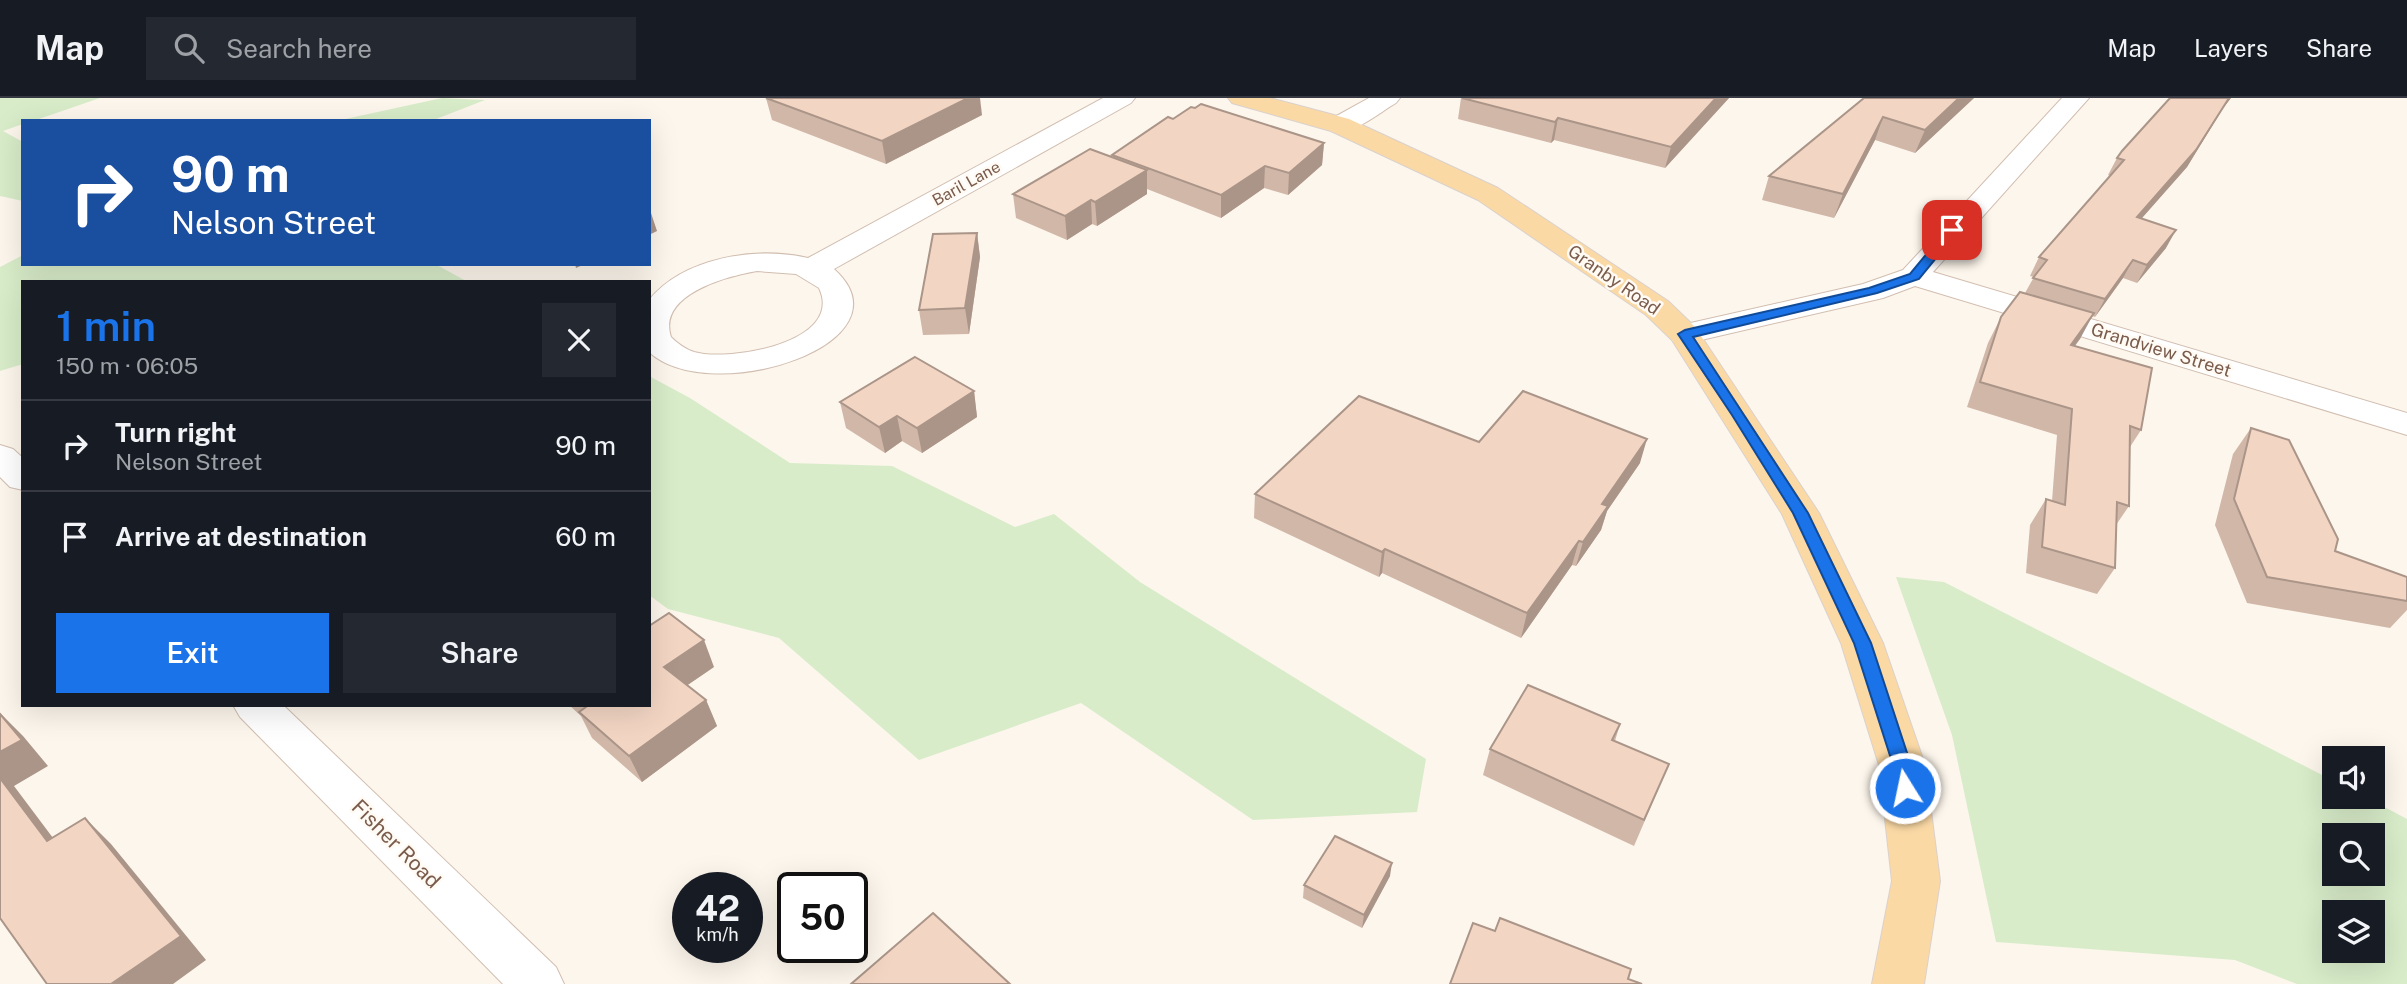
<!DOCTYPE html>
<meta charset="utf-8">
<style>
body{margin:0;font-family:"Public Sans",sans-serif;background:#242831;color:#f1f3f6;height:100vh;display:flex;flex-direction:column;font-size:26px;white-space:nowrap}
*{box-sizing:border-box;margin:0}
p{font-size:23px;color:#9ea1a6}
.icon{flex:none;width:38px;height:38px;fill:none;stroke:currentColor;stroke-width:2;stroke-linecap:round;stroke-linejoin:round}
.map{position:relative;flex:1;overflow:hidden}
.panel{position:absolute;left:21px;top:182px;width:630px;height:427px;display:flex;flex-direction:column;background:#171b24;border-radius:0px;box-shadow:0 7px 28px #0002}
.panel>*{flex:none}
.banner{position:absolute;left:21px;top:21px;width:630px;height:147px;border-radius:0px;box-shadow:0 7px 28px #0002;background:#1a4fa0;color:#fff;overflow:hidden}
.buttons{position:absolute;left:2322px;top:648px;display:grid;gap:14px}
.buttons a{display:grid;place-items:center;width:63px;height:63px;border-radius:0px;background:#171b24;box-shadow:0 7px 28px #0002;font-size:35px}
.speed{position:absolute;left:672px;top:774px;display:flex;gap:14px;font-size:35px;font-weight:700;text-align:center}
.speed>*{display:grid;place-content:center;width:91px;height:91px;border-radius:50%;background:#171b24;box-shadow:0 7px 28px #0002;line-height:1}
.speed small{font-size:18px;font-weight:400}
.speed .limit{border:4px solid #111;border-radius:10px;background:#fff;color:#111}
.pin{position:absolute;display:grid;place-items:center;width:60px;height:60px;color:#fff;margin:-30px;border-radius:14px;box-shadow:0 4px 10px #0006}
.me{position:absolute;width:77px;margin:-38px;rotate:350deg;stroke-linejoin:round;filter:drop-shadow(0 0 5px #0008)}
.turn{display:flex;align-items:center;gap:24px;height:147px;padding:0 35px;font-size:32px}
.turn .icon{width:91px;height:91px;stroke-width:2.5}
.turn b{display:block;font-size:49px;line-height:60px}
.round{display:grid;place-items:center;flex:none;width:74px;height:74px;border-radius:0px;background:#242831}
.summary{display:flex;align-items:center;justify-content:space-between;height:119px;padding:0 35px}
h1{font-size:42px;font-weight:600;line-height:52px;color:#1a73e8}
.cta{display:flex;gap:14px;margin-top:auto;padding:14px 35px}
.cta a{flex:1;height:80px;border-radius:0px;background:#1a73e8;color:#fff;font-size:28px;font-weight:600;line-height:80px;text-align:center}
.cta a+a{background:#242831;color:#f1f3f6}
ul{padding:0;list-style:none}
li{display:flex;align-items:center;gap:21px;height:91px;padding:0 35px;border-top:2px solid #363941}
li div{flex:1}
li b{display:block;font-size:26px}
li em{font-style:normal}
header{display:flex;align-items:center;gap:42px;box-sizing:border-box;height:98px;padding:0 35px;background:#171b24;border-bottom:2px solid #363941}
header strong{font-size:33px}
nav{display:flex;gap:38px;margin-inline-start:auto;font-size:24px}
.search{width:490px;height:63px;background:#242831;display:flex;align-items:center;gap:18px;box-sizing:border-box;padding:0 24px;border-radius:0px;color:#9ea1a6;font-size:26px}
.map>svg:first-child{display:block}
.green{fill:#d8ecc9;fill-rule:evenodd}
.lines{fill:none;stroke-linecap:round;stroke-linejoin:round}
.minor-casing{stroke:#d1beb0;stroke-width:2}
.major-casing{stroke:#dad1cd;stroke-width:2}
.minor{fill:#fff;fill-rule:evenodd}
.major{fill:#fbd9a5;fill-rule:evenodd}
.wall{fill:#d1b7a8}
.shaded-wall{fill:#aa9588}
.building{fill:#f3d5c3;stroke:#aa9588;stroke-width:2}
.route{fill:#1a73e8;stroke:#114b97;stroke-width:2}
.labels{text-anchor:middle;stroke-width:5;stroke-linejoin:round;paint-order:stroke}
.far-street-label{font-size:16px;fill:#7a5c4d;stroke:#fffaf3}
.street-label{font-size:18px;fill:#7a5c4d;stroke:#fffaf3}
.near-street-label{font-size:21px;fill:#7a5c4d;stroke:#fffaf3}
</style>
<header>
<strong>Map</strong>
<div class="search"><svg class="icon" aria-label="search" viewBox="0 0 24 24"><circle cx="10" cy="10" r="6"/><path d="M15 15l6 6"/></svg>Search here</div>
<nav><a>Map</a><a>Layers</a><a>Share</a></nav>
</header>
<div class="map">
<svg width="2407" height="886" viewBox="0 0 2407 886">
<rect width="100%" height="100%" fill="#fdf6ec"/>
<g class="green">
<path d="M 0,0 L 100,0 L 33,23 L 23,23 L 23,26 L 3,33 L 23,44 L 23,103 L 0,98 Z"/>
<path d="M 442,0 L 485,2 L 431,23 L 336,23 Z"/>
<path d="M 23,157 L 23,166 L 435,166 L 468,184 L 23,184 L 23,266 L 0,273 L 0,169 Z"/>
<path d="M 649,278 L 690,300 L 790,365 L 892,368 L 1015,429 L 1054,416 L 1140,484 L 1426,661 L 1417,714 L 1253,722 L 1081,605 L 919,662 L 779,540 L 668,511 L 649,497 Z"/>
<path d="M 1896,479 L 1944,484 L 2334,683 L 2334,698 L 2364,698 L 2407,721 L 2407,886 L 2297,886 L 2235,862 L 1996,844 L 1952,637 ZM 2334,737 L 2373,737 L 2373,775 L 2334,775 ZM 2334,814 L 2373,814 L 2373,852 L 2334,852 Z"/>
</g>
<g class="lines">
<g class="minor-casing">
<g id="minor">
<path d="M 1103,0 L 1135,0 L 1131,5 L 834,171 C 916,245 711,311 649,254 L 649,202 C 684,159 757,148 808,160 ZM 757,173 L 796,176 L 819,190 C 845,245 728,264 694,254 C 685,251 677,245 671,239 C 657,196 728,178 757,173 Z"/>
<path d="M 1369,0 L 1400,0 L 1396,5 C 1377,16 1353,38 1331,33 L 1327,27 L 1331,21 Z"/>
<path d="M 2062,0 L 2089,0 L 1933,174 L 2407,315 L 2407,337 L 1915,188 L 1883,200 L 1684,246 L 1673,243 L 1668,236 L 1673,229 L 1863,186 L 1903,172 Z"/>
<path d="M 0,347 L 13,351 L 23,360 L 23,392 L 10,389 L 0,379 Z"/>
<path d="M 233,607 L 283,607 L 556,869 L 564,886 L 503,886 L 240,619 Z"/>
</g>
</g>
<g class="major-casing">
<path id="major" d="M 1228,0 L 1270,0 L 1349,21 L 1498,90 L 1668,203 L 1695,229 L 1819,415 L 1883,545 L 1925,667 L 1940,783 L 1924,886 L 1872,886 L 1892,783 L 1879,667 L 1841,545 L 1782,416 L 1672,242 L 1646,217 L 1478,102 L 1331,33 L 1232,5 Z"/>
</g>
<use href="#minor" class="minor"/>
<use href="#major" class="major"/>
</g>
<g class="wall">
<path d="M 766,0 L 982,17 L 886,66 L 772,22 Z"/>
<path d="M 1461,0 L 1729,0 L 1665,70 L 1554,42 L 1551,45 L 1458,21 Z"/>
<path d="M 1864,0 L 1974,0 L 1915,55 L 1875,42 L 1834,120 L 1762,102 L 1769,78 Z"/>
<path d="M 2170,0 L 2231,0 L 2223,10 L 2187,69 L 2141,121 L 2166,150 L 2137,185 L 2123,180 L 2095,219 L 2092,218 L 2074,248 L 2141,332 L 2130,349 L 2129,408 L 2116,427 L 2115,470 L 2097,496 L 2026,475 L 2030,427 L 2046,401 L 2052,403 L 2057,337 L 1967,309 L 1988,245 L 2001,219 L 2025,195 L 2034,179 L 2030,178 L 2039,159 L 2110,78 L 2108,77 L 2117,60 Z"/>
<path d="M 1173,21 L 1324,45 L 1322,67 L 1288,97 L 1264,90 L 1221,120 L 1147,91 L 1147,96 L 1097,128 L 1092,126 L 1067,142 L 1016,120 L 1013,96 L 1113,59 L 1112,57 Z"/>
<path d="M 977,135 L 980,159 L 969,236 L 923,237 L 919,212 Z"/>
<path d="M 974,293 L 977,319 L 922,355 L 902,343 L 885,355 L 846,330 L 840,304 Z"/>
<path d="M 2251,330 L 2335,453 L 2407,479 L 2407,512 L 2390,530 L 2247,505 L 2215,427 L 2233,356 Z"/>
<path d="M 1479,344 L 1640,365 L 1607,413 L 1601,432 L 1576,468 L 1572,467 L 1521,540 L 1382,475 L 1379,479 L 1254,420 L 1255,396 Z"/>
<path d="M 714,569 L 687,587 L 706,602 L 717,628 L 642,684 L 592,640 L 581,618 L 569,607 L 649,607 Z"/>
<path d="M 1620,626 L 1615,643 L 1658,692 L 1634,748 L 1483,677 L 1490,651 Z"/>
<path d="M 1390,778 L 1362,830 L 1303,800 L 1304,787 Z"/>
</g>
<g class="shaded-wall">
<path d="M 968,0 L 980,0 L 982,17 L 886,66 L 882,43 Z"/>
<path d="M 1716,0 L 1729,0 L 1665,70 L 1671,49 Z"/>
<path d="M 1959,0 L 1974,0 L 1915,55 L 1925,32 Z"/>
<path d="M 2229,0 L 2231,0 L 2223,10 L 2187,69 L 2127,137 L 2137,119 Z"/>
<path d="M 1883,19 L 1875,42 L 1834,120 L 1843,96 Z"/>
<path d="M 1558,20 L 1554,42 L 1551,45 L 1555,24 Z"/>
<path d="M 1324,45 L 1322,67 L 1288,97 L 1289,75 Z"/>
<path d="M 1265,68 L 1264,90 L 1221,120 L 1221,97 Z"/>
<path d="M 1147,72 L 1147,96 L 1097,128 L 1095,104 Z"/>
<path d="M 1091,102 L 1092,126 L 1067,142 L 1065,118 Z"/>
<path d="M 649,109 L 657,133 L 649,137 Z"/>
<path d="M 2176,132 L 2166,150 L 2137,185 L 2147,167 Z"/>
<path d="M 977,135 L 980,159 L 969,236 L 965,210 Z"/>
<path d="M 2133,162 L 2123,180 L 2095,219 L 2105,201 Z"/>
<path d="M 575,166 L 585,166 L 576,170 Z"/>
<path d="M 2094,215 L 2080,241 L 2057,272 L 2071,247 Z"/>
<path d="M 974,293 L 977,319 L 922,355 L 917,330 Z"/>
<path d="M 897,318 L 902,343 L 885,355 L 879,329 Z"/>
<path d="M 1647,341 L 1640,365 L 1607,413 L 1601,432 L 1576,468 L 1583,444 L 1602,406 Z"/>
<path d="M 1579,443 L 1572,467 L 1521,540 L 1527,515 Z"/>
<path d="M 1385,451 L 1382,475 L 1379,479 L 1382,454 Z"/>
<path d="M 704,542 L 714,569 L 676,595 L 664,569 Z"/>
<path d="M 706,602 L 717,628 L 642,684 L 629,658 Z"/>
<path d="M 0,615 L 23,638 L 48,668 L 14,688 L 74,768 L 47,743 L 0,680 Z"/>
<path d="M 85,720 L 111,746 L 206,862 L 173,886 L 111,886 Z"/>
<path d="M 1392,765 L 1390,778 L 1362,830 L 1364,817 Z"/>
</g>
<g class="building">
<path d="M 766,0 L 968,0 L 882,43 Z"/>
<path d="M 1462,0 L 1716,0 L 1671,49 L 1558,20 L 1555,24 Z"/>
<path d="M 1864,0 L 1959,0 L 1925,32 L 1883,19 L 1843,96 L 1769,78 Z"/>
<path d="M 2170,0 L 2229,0 L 2196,52 L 2137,119 L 2176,132 L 2147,167 L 2133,162 L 2105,201 L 2033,180 L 2047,162 L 2039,159 L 2124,62 L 2117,60 L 2122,53 Z"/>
<path d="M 1201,6 L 1324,45 L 1289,75 L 1265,68 L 1221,97 L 1112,57 L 1168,19 L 1173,21 L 1191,9 L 1195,10 Z"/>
<path d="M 1090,51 L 1147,72 L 1095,104 L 1091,102 L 1065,118 L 1013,96 Z"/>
<path d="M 977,135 L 965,210 L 919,212 L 933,136 Z"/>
<path d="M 2020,194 L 2094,215 L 2071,247 L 2152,270 L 2141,332 L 2130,328 L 2129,408 L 2117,404 L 2115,470 L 2042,449 L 2046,401 L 2065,407 L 2072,311 L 1980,284 L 2001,219 Z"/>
<path d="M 915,259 L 974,293 L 917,330 L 897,318 L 879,329 L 840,304 Z"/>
<path d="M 1523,293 L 1647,341 L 1602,406 L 1608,408 L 1583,444 L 1579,443 L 1527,515 L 1385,451 L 1382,454 L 1255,396 L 1359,298 L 1479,344 Z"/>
<path d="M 2251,330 L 2289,342 L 2338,441 L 2335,453 L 2407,479 L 2407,503 L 2267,479 L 2234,401 Z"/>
<path d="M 669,515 L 704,542 L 664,569 L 706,602 L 629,658 L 579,614 L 586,609 L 585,607 L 649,607 L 649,528 Z"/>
<path d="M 1528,587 L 1620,626 L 1612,642 L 1669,666 L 1644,722 L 1490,651 Z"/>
<path d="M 0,616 L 22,642 L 0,654 Z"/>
<path d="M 0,680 L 47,743 L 85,720 L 181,838 L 111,886 L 47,886 L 0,820 Z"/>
<path d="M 1335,738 L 1392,765 L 1364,817 L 1304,787 Z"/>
<path d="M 933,815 L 1010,886 L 851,886 Z"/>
<path d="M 1500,820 L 1631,871 L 1628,881 L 1642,886 L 1450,886 L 1473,825 L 1495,833 Z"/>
</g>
<path class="route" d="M 1952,129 L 1959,132 L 1919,181 L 1877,195 L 1693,239 L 1808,415 L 1871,545 L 1911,667 L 1914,690 L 1912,696 L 1905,698 L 1898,696 L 1893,667 L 1854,545 L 1793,415 L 1732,317 L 1678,236 L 1685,232 L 1869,190 L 1910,176 L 1948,130 Z"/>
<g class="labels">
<g class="far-street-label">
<text transform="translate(966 85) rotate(-29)" y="6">Baril Lane</text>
</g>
<g class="street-label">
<text transform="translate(1614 182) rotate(35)" y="6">Granby Road</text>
<text transform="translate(2161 252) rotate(17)" y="6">Grandview Street</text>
</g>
<g class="near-street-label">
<text transform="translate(396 746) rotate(45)" y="7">Fisher Road</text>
</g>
</g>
</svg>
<div class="buttons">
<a><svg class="icon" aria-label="sound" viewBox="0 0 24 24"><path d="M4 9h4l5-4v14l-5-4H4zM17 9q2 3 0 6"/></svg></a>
<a><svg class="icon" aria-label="search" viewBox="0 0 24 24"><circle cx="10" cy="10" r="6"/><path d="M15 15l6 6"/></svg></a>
<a><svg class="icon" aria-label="layers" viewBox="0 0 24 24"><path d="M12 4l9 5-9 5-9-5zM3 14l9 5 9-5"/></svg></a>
</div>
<div class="speed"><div>42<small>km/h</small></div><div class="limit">50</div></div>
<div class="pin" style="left:1952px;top:132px;background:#d93025"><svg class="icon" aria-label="arrive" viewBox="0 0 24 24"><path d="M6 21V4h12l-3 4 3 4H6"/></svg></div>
<svg class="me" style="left:1905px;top:690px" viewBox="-20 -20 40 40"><circle r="17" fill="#1a73e8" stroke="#fff" stroke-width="3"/><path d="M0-11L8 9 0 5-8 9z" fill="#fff"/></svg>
<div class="banner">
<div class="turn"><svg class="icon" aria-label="right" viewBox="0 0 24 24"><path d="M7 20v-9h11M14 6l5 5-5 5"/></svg><div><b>90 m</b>Nelson Street</div></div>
</div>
<section class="panel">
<div class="summary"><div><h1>1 min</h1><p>150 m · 06:05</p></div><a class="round"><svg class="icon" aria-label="close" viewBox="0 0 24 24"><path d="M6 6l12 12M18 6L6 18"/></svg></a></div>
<ul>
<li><svg class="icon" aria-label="right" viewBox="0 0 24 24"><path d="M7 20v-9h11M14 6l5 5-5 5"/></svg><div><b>Turn right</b><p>Nelson Street</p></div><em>90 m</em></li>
<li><svg class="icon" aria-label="arrive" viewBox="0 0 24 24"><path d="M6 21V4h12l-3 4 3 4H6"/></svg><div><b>Arrive at destination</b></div><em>60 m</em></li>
</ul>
<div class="cta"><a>Exit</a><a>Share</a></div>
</section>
</div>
